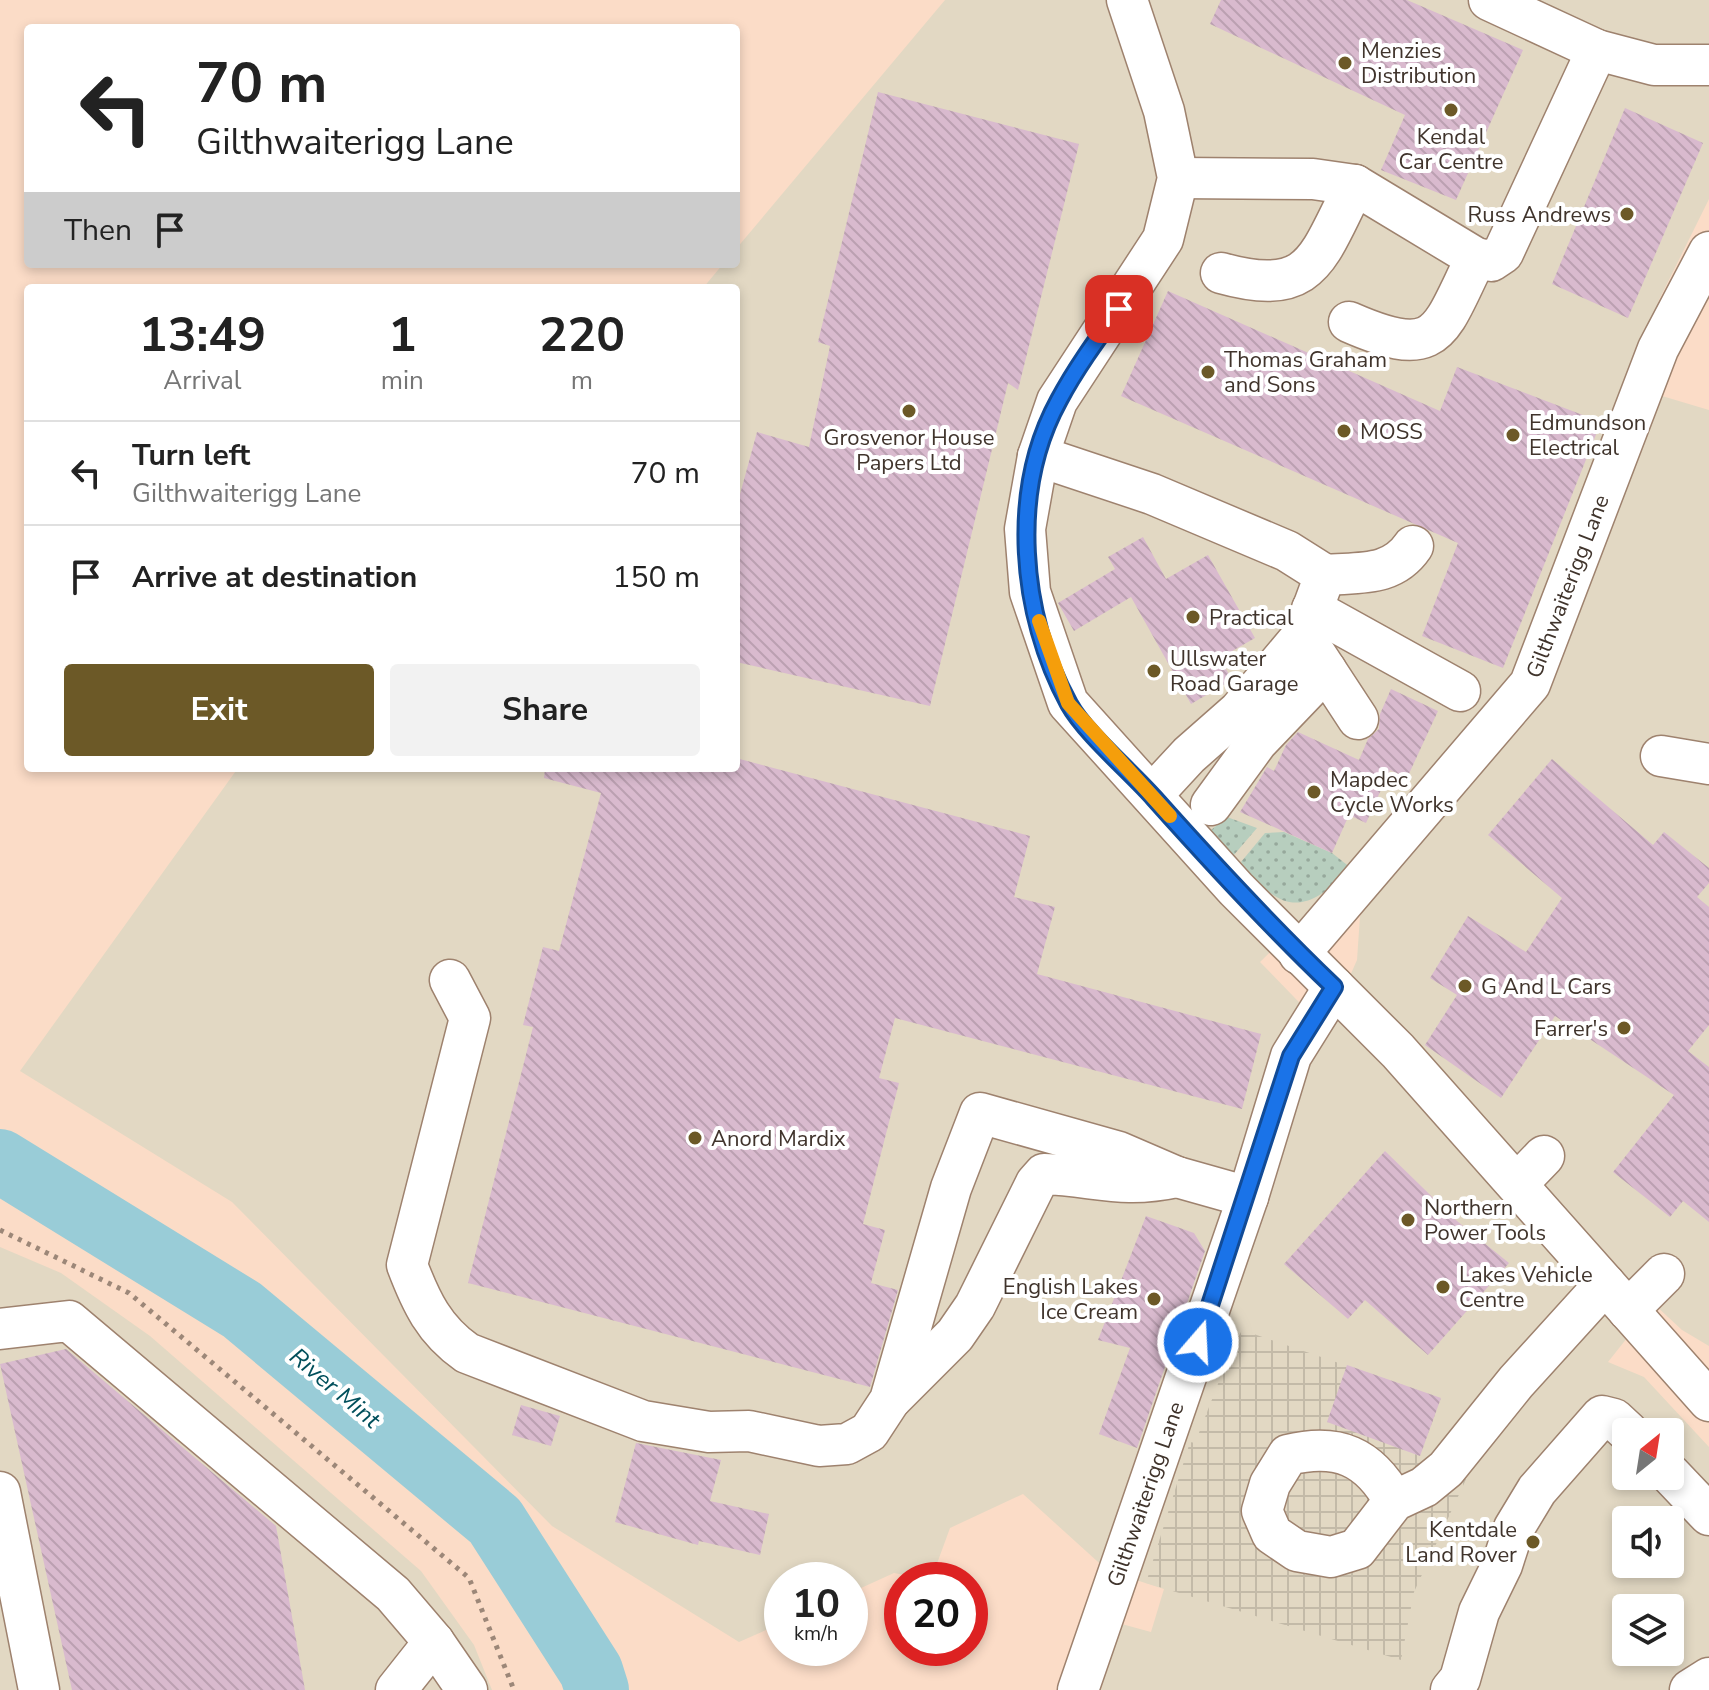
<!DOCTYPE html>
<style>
body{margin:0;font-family:"Nunito Sans",sans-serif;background:#f2f2f2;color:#222;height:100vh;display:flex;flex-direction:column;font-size:30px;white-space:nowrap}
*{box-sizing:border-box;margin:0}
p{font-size:26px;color:#767676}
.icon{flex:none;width:44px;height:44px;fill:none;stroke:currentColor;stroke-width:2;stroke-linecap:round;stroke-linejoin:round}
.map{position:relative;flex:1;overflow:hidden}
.drawer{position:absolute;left:24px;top:284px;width:716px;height:488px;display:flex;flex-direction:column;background:#fff;border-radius:8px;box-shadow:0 4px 12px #0003}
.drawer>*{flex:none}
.top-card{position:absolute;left:24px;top:24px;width:716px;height:244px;border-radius:8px;box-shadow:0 4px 12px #0003;background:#fff;color:#222;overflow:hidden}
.needle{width:52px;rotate:30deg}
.buttons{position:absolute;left:1612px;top:1418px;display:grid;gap:16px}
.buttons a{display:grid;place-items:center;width:72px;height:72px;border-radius:8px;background:#fff;box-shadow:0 4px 12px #0003;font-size:40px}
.speed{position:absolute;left:764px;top:1562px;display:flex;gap:16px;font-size:40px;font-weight:700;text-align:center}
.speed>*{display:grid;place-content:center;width:104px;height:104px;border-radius:50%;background:#fff;box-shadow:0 4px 12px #0003;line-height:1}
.speed small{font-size:20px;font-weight:400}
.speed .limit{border:12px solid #d22;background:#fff;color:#111}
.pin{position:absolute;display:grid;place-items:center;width:68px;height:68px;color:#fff;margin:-34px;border-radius:16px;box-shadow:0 4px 12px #0006}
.me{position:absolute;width:88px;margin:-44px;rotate:19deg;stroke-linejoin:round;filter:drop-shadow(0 0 6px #0008)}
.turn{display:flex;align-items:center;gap:28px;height:168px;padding:0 40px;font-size:36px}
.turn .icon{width:104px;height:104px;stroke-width:2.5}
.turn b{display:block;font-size:56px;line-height:68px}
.then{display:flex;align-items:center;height:76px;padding:0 40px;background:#0003;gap:16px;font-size:30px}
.eta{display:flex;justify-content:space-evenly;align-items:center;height:136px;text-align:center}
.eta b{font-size:48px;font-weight:700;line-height:56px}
.cta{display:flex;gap:16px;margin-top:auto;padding:16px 40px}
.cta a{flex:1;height:92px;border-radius:8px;background:#6c5927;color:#fff;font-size:32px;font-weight:700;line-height:92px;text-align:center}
.cta a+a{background:#f2f2f2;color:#222}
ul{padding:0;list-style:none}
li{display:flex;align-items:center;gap:24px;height:104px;padding:0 40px;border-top:2px solid #e0e0e0}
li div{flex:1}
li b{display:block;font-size:30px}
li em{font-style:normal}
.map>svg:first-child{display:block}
.commercial{fill:#e2d8c3;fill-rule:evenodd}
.industrial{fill:url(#industrial-grid)}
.grass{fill:url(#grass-dots)}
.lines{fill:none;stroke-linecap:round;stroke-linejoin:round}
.river{stroke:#99ccd7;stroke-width:64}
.building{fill:url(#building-back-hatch)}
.minor-casing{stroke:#9e826e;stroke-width:43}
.path{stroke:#9c8778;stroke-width:5;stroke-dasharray:4 6;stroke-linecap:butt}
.minor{stroke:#fff;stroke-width:40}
.route-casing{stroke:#114b97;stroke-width:20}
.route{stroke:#1a73e8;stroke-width:14}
.slow{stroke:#f59e0b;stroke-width:14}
.poi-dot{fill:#6c5927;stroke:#fff;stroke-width:3}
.labels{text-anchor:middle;stroke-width:8;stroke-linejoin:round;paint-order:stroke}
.poi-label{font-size:22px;fill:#40342c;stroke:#fff;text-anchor:start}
.street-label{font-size:22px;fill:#40342c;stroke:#fff}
.water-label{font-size:24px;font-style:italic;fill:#014f5b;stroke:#fff}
</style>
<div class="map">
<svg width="1709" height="1690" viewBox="0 0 1709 1690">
<defs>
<pattern id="industrial-grid" width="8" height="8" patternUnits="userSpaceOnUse" patternTransform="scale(2)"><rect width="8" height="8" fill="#e2d8c3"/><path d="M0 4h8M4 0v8" fill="none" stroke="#c3baa8"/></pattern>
<pattern id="grass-dots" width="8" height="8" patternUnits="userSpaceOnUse" patternTransform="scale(2)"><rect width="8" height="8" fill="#b7cebe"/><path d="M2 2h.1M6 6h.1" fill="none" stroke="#96a89b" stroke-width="1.8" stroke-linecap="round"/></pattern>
<pattern id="building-back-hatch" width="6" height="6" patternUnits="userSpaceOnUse" patternTransform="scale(2)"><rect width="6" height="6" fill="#d9bace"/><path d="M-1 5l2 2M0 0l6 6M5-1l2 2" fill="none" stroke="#bba0b1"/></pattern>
</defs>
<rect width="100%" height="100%" fill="#fbdcc7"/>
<g class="commercial">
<path d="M 945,0 L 1709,0 L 1709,199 L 1659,300 L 1543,633 L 1476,731 L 1398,807 L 1340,883 L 1260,962 L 1326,1030 L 1357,960 L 1360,916 L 1387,876 L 1550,691 L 1662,396 L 1709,410 L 1709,1346 L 1682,1330 L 1654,1304 L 1608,1362 L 1644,1377 L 1709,1447 L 1709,1690 L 1101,1690 L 1118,1623 L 1151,1632 L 1164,1589 L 1108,1571 L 1023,1494 L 950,1528 L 931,1580 L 894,1573 L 850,1593 L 850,1580 L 782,1580 L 782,1623 L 739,1642 L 552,1526 L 232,1202 L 20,1071 L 238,768 L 736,768 L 736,288 L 703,288 L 723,264 L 736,264 L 736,249 ZM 1626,1432 L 1670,1432 L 1670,1476 L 1626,1476 ZM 1626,1520 L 1670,1520 L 1670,1564 L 1626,1564 ZM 1626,1608 L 1670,1608 L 1670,1652 L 1626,1652 Z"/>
<path d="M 0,1247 L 61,1273 L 150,1336 L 421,1571 L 474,1645 L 492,1690 L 0,1690 Z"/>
</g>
<path class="industrial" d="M 1242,1330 L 1441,1398 L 1420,1456 L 1461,1478 L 1468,1475 L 1414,1592 L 1401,1660 L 1146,1583 L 1190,1442 L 1195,1443 L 1230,1353 Z"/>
<g class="grass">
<path d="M 1227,817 L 1257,828 L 1233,856 L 1211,830 Z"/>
<path d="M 1284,832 L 1332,853 L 1351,868 C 1305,916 1281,914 1241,862 L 1265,833 Z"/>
</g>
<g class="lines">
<path class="river" d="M 0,1161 L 242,1310 L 495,1521 L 591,1671 L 597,1690"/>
</g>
<g class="building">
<path d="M 1221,0 L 1407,0 L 1523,50 L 1456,200 L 1381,170 L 1405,115 L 1210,24 Z"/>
<path d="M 878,92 L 1079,144 L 1018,390 L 1008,383 L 930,706 L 736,662 L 736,509 L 757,432 L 809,447 L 830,346 L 818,342 Z"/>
<path d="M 1625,108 L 1703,143 L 1628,318 L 1552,284 Z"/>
<path d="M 1168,291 L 1440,411 L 1457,367 L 1601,422 L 1503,668 L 1422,636 L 1458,543 L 1121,396 Z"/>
<path d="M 1143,537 L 1166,579 L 1208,555 L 1255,638 L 1220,658 L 1232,680 L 1191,704 L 1131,597 L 1074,631 L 1058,603 L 1115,569 L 1108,557 Z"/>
<path d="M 1391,689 L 1438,711 L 1407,778 L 1390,770 L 1366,823 L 1349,815 L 1332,853 L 1240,812 L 1267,767 L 1274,771 L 1286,745 L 1298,732 L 1359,760 L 1368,739 L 1379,729 L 1380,714 Z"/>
<path d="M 736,758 L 1030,836 L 1014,897 L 1055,907 L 1037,974 L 1261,1034 L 1242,1109 L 895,1018 L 879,1078 L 899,1083 L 863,1224 L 885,1230 L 871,1283 L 898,1290 L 870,1387 L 468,1283 L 533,1027 L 523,1025 L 543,947 L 559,951 L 601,793 L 544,778 L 545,768 L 736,768 Z"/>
<path d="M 1552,759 L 1653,845 L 1664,832 L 1709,868 L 1709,883 L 1697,897 L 1709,907 L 1709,1025 L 1688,1051 L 1709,1067 L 1709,1222 L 1683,1201 L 1670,1217 L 1613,1172 L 1674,1095 L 1555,1016 L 1501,1098 L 1425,1045 L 1457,995 L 1430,978 L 1468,916 L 1526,952 L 1562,898 L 1488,835 Z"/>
<path d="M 1385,1151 L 1457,1221 L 1509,1263 L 1428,1355 L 1365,1300 L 1348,1319 L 1284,1264 Z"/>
<path d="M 1146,1216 L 1194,1233 L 1205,1251 L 1137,1448 L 1099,1434 L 1130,1348 L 1098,1340 Z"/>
<path d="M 66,1349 L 276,1526 L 305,1690 L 72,1690 L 0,1364 Z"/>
<path d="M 1347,1365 L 1441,1398 L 1420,1456 L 1327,1422 Z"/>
<path d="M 521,1405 L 560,1416 L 551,1446 L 512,1435 Z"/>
<path d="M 636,1443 L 721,1460 L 710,1501 L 769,1514 L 760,1555 L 699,1541 L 698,1545 L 615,1522 Z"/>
</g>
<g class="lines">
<g class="minor-casing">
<g id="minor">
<path d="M 1127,0 L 1164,111 L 1178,178 L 1163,239 L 1057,401 L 1038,456 L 1025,529 L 1030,592 L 1068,703 L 1236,889 L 1398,1051 L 1709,1401"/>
<path d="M 1489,0 L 1597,50 L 1654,65 L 1709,65"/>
<path d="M 1178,178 L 1313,179 L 1355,185 L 1476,258 L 1491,261 L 1503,253 L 1597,50"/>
<path d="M 1221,273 C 1314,299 1317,257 1355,185"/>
<path d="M 1349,322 C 1440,362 1439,332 1476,258"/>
<path d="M 1038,456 L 1152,494 L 1287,551 L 1325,575 L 1303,635 L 1358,719"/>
<path d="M 1325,575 C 1360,572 1392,577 1413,546"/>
<path d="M 1312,609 L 1460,691"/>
<path d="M 1661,756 L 1709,764"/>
<path d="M 1152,795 L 1189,755 L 1239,711 L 1303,635"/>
<path d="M 1211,805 L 1257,742 L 1326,670"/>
<path d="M 1299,954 L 1530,684 L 1658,349 L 1709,252"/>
<path d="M 450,980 L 470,1018 L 407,1265 C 421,1302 434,1330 467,1353 L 643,1421 L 709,1432 L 749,1431 L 819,1446 L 847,1444 L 869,1432 L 890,1400 L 951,1188 L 980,1113 L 1119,1152 L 1177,1177 L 1248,1197"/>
<path d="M 1517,1184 L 1544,1156"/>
<path d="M 1628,1310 L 1664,1274"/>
<path d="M 0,1329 L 69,1321 L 393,1594 L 434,1642 L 467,1690"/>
<path d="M 892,1398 L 955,1335 L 975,1306 L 1036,1183 L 1044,1174 C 1096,1176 1122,1189 1177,1177"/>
<path d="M 1670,1474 L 1709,1515"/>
<path d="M 0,1492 L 39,1690"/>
<path d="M 1394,1501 C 1369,1456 1338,1443 1288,1455 L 1270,1484 L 1262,1511 L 1272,1534 L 1297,1551 L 1331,1557 L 1357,1549 L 1394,1501 L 1424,1487 L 1446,1469 L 1516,1382 L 1605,1284"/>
<path d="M 396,1690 L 434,1642"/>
<path d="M 1078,1690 L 1248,1197 L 1291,1056 L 1334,987"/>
<path d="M 1451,1690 L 1460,1679 L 1479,1612 L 1502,1565 L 1514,1528 L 1537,1490 L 1602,1416 L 1614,1419 L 1628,1432"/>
<path d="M 1690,1690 L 1709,1678"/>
</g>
</g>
<path class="path" d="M 0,1230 L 129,1293 L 469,1578 L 514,1690"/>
<use href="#minor" class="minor"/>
</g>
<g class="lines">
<g class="route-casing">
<path id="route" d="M 1119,309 C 1098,338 1076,368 1059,400 C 1009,491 1020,614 1069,704 C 1085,733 1130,771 1154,798 C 1212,863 1271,927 1334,987 L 1291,1056 L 1198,1342"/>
</g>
<use href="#route" class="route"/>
<path class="slow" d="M 1039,621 L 1068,703 L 1170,816"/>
</g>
<g class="poi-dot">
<circle cx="1345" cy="63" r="8"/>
<circle cx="1451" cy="110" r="8"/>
<circle cx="1627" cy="214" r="8"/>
<circle cx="1208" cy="372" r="8"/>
<circle cx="909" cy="411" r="8"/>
<circle cx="1344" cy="431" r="8"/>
<circle cx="1513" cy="435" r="8"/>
<circle cx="1193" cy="617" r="8"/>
<circle cx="1154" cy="671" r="8"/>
<circle cx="1314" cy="792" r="8"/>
<circle cx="1465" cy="986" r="8"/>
<circle cx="1624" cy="1028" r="8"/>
<circle cx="695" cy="1138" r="8"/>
<circle cx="1408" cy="1220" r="8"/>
<circle cx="1443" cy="1287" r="8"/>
<circle cx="1154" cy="1299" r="8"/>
<circle cx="1533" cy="1542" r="8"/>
</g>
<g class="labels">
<g class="poi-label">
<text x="1361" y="58">Menzies<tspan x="1361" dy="25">Distribution</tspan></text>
<text x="1451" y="144" text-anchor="middle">Kendal<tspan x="1451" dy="25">Car Centre</tspan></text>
<text x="1611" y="222" text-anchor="end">Russ Andrews</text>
<text x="1224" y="367">Thomas Graham<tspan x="1224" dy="25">and Sons</tspan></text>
<text x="1529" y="430">Edmundson<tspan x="1529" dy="25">Electrical</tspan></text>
<text x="1360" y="439">MOSS</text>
<text x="909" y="445" text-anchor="middle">Grosvenor House<tspan x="909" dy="25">Papers Ltd</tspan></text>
<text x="1209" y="625">Practical</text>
<text x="1170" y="666">Ullswater<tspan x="1170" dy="25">Road Garage</tspan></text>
<text x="1330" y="787">Mapdec<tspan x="1330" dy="25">Cycle Works</tspan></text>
<text x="1481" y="994">G And L Cars</text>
<text x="1608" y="1036" text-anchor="end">Farrer's</text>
<text x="711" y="1146">Anord Mardix</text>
<text x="1424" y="1215">Northern<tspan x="1424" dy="25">Power Tools</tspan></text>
<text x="1459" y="1282">Lakes Vehicle<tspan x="1459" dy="25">Centre</tspan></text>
<text x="1138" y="1294" text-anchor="end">English Lakes<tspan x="1138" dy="25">Ice Cream</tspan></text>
<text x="1517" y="1537" text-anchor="end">Kentdale<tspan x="1517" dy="25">Land Rover</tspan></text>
</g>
<g class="street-label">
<text transform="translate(1567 586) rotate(-69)" y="8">Gilthwaiterigg Lane</text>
<text transform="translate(1145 1494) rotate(-71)" y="8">Gilthwaiterigg Lane</text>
</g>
<g class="water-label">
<text transform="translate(335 1388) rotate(40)" y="8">River Mint</text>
</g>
</g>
</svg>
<div class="buttons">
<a><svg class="needle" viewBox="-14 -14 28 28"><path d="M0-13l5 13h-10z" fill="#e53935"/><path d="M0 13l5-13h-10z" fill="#767676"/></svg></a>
<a><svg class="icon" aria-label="sound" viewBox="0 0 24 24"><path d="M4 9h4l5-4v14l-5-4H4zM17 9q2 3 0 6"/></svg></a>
<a><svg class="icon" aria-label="layers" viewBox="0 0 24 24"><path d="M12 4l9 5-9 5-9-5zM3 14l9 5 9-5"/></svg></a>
</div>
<div class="speed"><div>10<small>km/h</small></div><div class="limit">20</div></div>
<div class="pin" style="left:1119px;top:309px;background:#d93025"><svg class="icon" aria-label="arrive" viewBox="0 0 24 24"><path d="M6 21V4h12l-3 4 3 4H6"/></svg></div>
<svg class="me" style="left:1198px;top:1342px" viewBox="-20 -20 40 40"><circle r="17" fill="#1a73e8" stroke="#fff" stroke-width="3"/><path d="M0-11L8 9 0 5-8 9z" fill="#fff"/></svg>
<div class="top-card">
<div class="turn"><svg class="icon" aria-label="left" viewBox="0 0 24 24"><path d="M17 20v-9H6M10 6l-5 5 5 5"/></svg><div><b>70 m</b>Gilthwaiterigg Lane</div></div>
<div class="then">Then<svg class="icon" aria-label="arrive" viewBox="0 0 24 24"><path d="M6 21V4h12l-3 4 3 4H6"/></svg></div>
</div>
<section class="drawer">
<div class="eta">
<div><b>13:49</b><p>Arrival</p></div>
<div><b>1</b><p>min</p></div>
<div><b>220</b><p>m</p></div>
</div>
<ul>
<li><svg class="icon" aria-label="left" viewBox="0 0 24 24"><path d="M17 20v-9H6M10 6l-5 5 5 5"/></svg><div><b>Turn left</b><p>Gilthwaiterigg Lane</p></div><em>70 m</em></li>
<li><svg class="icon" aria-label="arrive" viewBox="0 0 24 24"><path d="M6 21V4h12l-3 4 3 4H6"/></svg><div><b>Arrive at destination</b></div><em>150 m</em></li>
</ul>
<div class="cta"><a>Exit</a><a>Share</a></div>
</section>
</div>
